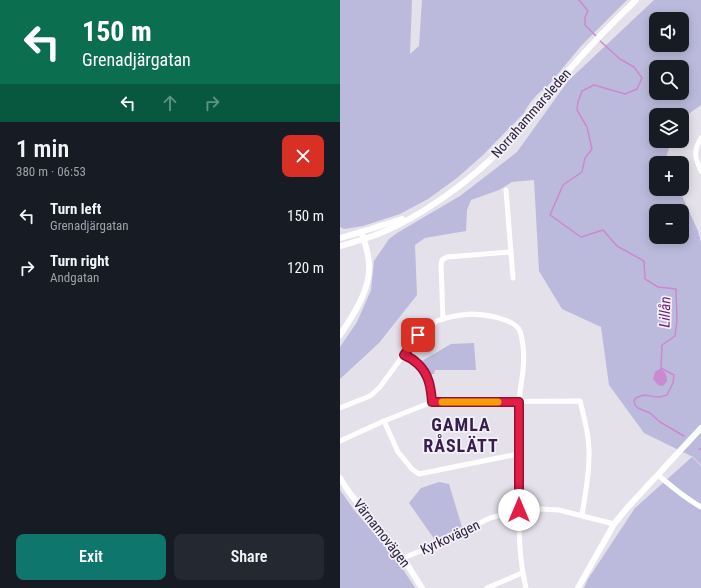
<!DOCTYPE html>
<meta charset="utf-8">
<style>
body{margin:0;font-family:"Roboto Condensed",sans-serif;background:#242831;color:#f1f3f6;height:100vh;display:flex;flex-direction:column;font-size:15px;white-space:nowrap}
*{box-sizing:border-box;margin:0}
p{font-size:13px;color:#9ea1a6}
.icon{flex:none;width:22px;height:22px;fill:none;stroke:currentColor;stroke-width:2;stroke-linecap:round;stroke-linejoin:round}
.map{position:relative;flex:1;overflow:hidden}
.sheet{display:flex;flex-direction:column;background:#171b24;width:340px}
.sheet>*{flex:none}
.banner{background:#0b6e4f;color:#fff;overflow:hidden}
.controls{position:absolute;left:309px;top:12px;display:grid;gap:8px}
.controls a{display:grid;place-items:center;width:40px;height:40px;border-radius:8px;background:#171b24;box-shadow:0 2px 10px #0003;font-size:20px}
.pin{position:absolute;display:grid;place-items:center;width:34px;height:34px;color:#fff;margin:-17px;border-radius:8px;box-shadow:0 2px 6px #0006}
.me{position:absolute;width:44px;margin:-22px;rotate:0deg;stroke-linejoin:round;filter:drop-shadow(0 0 3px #0008)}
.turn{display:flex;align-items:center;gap:14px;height:84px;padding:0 16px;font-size:18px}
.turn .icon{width:52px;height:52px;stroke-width:2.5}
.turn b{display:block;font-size:28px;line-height:34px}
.lanes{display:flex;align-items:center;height:38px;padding:0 16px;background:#0003;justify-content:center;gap:20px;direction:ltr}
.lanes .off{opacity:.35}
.round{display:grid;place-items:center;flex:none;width:42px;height:42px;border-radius:8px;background:#242831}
.head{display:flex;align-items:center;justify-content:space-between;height:68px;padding:0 16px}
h1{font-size:24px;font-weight:600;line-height:30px}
.cta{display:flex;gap:8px;margin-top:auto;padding:8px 16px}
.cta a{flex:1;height:46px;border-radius:8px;background:#0f766e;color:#fff;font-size:16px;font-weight:600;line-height:46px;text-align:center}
.cta a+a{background:#242831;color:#f1f3f6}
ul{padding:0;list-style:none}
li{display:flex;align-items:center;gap:12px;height:52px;padding:0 16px}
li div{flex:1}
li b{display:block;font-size:15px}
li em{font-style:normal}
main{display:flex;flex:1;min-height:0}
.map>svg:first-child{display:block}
.green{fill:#bbbadc;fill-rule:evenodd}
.water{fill:#ca89d0}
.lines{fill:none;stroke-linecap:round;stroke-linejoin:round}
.stream{stroke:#ca89d0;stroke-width:1.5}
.minor{stroke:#fff;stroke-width:5}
.tertiary{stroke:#fff;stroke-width:6}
.route-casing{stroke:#92132f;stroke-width:10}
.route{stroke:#e11d48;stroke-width:7}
.slow{stroke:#f59e0b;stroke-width:7}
.labels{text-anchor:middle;stroke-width:3.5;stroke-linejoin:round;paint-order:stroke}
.street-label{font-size:14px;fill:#2e223c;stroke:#f3f1f8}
.water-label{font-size:15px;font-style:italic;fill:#701d76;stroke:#f3f1f8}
.district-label{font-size:18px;font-weight:bold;letter-spacing:1px;fill:#371e4d;stroke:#f3f1f8}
</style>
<main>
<section class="sheet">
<div class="banner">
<div class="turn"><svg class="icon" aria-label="left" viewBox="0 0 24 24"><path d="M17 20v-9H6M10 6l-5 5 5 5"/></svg><div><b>150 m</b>Grenadjärgatan</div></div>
<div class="lanes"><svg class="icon" aria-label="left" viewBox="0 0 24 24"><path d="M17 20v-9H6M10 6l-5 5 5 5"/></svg><svg class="icon off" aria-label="ahead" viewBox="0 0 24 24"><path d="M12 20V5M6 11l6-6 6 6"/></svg><svg class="icon off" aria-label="right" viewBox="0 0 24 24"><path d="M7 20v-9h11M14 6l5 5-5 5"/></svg></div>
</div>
<div class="head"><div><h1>1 min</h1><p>380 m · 06:53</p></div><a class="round" style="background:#d93025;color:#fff"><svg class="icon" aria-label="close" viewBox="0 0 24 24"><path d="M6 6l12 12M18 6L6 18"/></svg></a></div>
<ul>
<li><svg class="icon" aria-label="left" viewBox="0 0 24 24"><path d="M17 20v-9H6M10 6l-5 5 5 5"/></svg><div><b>Turn left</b><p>Grenadjärgatan</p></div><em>150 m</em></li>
<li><svg class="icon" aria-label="right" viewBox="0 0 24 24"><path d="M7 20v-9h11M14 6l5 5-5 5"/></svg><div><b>Turn right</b><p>Andgatan</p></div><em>120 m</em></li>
</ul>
<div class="cta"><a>Exit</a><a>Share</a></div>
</section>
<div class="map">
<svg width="361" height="588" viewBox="0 0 361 588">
<rect width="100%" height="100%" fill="#e4e1eb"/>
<g class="green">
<path d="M 0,0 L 72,0 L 70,54 L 79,46 L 82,0 L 287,0 L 241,46 L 207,87 C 199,91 188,104 184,113 L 143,155 L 117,178 L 88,199 L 60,214 L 23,226 L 4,229 L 0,227 Z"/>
<path d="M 314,0 L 361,0 L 361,105 L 347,115 L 342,121 L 342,115 L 316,115 L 316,141 L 331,141 L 326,158 L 328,163 L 316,163 L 316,189 L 339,189 L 358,231 L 361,242 L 361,465 L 353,457 L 304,433 L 269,385 L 261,327 L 222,309 L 199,271 L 194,180 L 172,182 L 159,190 L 131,200 L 127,210 L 126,231 L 85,238 L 75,245 L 77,295 L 39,343 L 0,379 L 0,347 L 17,322 L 31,290 L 34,261 L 49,239 L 57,233 L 120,196 L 177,152 L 228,81 ZM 316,19 L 342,19 L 342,45 L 316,45 ZM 316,67 L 342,67 L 342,93 L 316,93 ZM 316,211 L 342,211 L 342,237 L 316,237 Z"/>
<path d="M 134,343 L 136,370 L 95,370 L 94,374 L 90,374 L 82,361 L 111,344 Z"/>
<path d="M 352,457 L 361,466 L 361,588 L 244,588 L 248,579 L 295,508 Z"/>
<path d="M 99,482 L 109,484 L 122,527 L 95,540 L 69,503 L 81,488 Z"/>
<path d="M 0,490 L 14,510 L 57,560 L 75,588 L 0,588 Z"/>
</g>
<path class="water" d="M 321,368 C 325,372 327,375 327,381 L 323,386 L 318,385 L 313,379 L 315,372 Z"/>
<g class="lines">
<g class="stream">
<path d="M 239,0 L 248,11 L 245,17 L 245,25 L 257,37"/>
<path d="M 259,40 L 280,59 L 294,67 L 302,78 L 297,89 L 285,94 L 254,85 L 242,91 L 238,102 L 237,110 L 247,127 L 252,149 L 245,158 L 242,172 L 223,185 L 210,215 L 241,237 L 263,230 L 277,246 L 304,261 L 305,279 L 318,287 L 336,289 L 337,320 L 335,336 L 322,345 L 321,368 L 334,375 L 333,383 L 327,395 C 326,395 320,397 320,397 C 310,398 307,392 296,398 L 294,400 L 295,405 L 298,408 L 310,413 L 320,422 L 344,436"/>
<path d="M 359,449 L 361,449"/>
</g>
<g class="minor">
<path d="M 361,138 C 353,151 355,158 361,171"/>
<path d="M 166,190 L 173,278"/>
<path d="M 103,319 L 101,265 L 102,260 L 107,257 L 171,252"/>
<path d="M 64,355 C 69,357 74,360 78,364 C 89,374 91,388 92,402"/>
<path d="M 0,408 L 30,396 L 40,387 L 78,335 C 85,328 93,321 103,319 C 110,316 122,315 130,314 C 143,314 174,318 180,331 C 182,336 182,341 183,346 C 186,366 180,384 179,403 C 177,431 178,460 179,488 C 179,522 178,555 186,588"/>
<path d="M 44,421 L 58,452 L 72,469 L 79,474 L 173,455 L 178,455"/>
<path d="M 0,441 L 44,421 L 92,402 L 240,401 C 244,417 249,434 249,450 C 250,472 245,494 242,515"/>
<path d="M 318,475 C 332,487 345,498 361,507"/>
<path d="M 63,558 L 90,547 L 150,518 L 179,510 L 201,509 L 219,510 L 274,524"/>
<path d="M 147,588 L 182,573"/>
</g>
<g class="tertiary">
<path d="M 0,238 L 21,232 L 62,219"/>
<path d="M 0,246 C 15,242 29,238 43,232 C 79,217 121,187 149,161 C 177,134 201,102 227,72 C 249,47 272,23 296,0"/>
<path d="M 0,335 C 14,314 31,289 29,263 C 28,252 25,242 21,232"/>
<path d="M 0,478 L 9,492 L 32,521 L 63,558 L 82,588"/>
<path d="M 238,588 L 274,524 L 287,508 L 361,428"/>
</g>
</g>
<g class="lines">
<g class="route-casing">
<path id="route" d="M 78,335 L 64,355 C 69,357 74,360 78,364 C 89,374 91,388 92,402 L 179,402 L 179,510"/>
</g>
<use href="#route" class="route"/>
<path class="slow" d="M 102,402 L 158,402"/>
</g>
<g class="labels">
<g class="street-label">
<text transform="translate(191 113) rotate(-49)" y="5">Norrahammarsleden</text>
<text transform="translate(42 533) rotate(52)" y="5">Värnamovägen</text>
<text transform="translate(110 537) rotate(-25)" y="5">Kyrkovägen</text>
</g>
<g class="water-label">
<text transform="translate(325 312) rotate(-88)" y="5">Lillån</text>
</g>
<g class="district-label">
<text x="121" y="431">GAMLA<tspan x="121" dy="21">RÅSLÄTT</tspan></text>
</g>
</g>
</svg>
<div class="controls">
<a><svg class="icon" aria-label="sound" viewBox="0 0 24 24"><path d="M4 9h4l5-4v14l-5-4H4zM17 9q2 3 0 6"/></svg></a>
<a><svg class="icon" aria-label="search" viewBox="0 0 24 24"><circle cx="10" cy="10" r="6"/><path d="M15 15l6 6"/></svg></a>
<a><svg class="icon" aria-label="layers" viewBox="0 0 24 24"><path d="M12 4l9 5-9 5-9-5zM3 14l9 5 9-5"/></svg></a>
<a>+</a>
<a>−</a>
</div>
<div class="pin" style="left:78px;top:335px;background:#d93025"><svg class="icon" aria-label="arrive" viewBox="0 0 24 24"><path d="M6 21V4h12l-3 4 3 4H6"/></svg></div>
<svg class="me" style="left:179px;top:510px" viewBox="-20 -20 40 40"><circle r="19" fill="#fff"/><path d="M0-13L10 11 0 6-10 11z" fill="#e11d48"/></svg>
</div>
</main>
